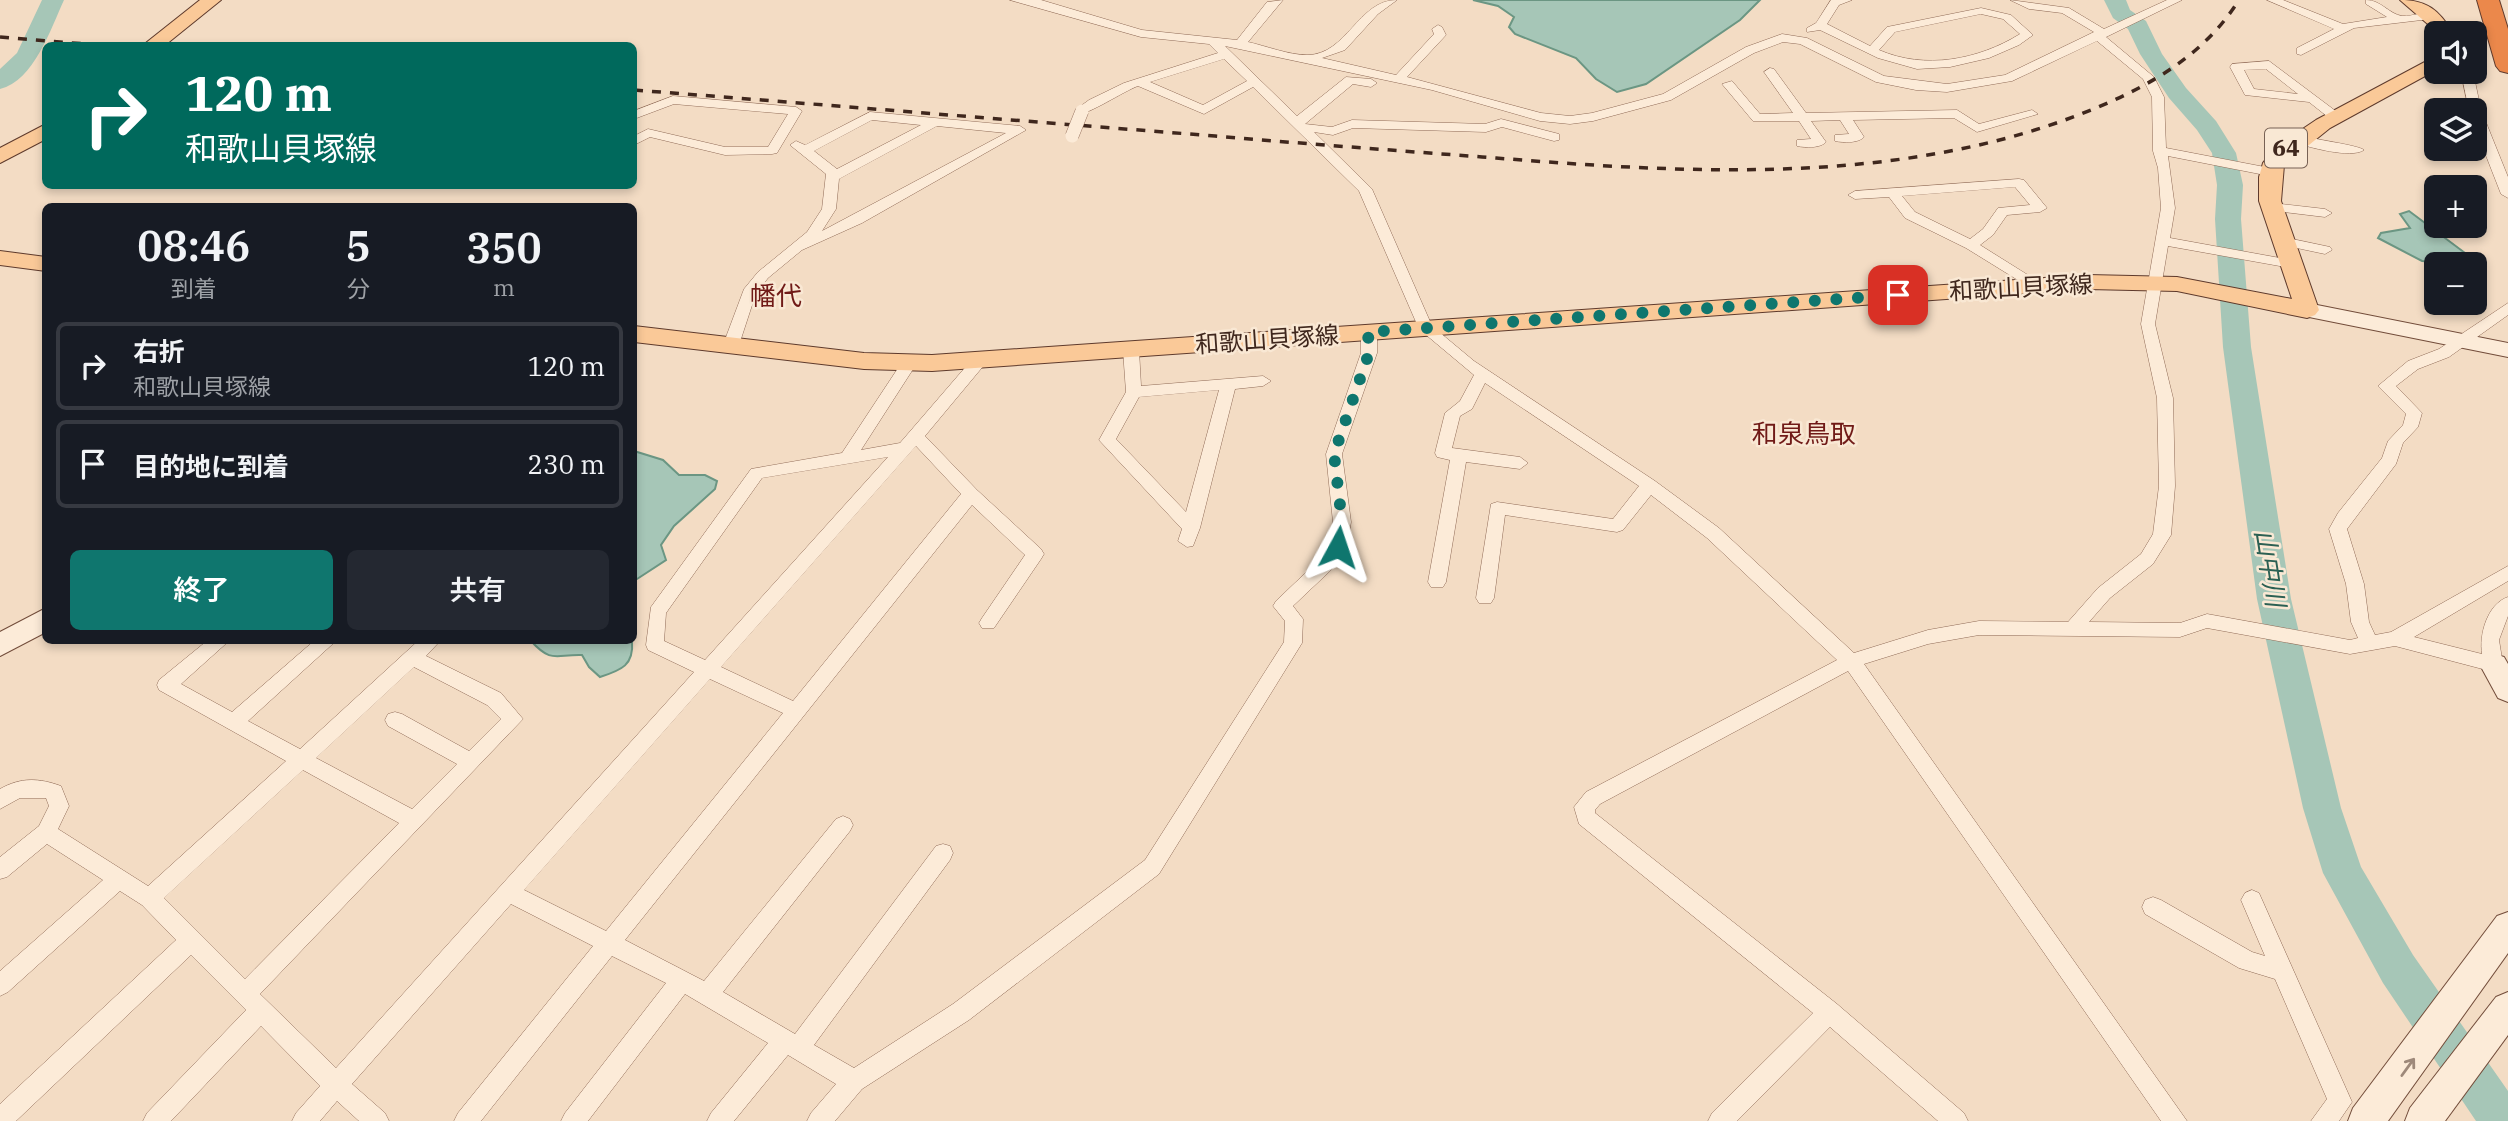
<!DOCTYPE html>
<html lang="ja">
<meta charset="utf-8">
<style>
body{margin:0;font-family:"IBM Plex Serif","Noto Sans JP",serif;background:#242831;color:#f1f3f6;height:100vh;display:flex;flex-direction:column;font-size:26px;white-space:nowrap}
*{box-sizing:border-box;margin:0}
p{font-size:23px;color:#9ea1a6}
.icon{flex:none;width:38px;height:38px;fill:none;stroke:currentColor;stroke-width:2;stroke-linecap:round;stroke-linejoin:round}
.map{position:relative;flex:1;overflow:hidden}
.panel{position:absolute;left:42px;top:203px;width:595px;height:441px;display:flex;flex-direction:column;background:#171b24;border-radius:10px;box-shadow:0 4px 10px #0003}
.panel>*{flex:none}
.top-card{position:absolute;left:42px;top:42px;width:595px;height:147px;border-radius:10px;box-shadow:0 4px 10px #0003;background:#00695c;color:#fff;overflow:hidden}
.fabs{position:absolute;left:2424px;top:21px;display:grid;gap:14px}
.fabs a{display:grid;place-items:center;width:63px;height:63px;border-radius:10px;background:#171b24;box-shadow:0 4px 10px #0003;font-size:35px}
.pin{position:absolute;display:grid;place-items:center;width:60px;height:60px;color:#fff;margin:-30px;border-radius:14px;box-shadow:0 4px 10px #0006}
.me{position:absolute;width:77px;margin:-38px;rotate:5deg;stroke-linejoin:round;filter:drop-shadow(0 0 5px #0008)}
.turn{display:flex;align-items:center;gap:24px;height:147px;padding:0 28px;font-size:32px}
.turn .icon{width:91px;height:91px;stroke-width:2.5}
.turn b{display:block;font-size:49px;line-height:60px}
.eta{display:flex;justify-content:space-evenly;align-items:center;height:119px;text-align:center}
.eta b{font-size:42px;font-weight:600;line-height:49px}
.cta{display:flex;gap:14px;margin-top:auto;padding:14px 28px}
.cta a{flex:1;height:80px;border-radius:10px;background:#0f766e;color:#fff;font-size:28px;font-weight:600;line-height:80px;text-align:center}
.cta a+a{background:#242831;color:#f1f3f6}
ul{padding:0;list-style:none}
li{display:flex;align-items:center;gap:21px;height:88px;margin:0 14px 10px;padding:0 14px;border:4px solid #363941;border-radius:10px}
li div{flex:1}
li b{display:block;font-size:26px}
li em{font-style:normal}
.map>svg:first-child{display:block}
.water{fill:#a6c6b7;stroke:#6b9683;stroke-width:2}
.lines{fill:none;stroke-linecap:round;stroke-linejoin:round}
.river{fill:#a6c6b7;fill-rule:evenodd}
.street-casing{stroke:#906b57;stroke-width:1}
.secondary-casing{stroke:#724c3a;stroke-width:2}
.primary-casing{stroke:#5e3a2c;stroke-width:2}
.highway-casing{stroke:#5e3a2c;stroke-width:2}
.street{fill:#fcebd8;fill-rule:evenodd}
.secondary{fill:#fcebd8;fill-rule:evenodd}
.primary{fill:#fac998;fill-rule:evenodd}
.highway{fill:#eb884b;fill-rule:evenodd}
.rail{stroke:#3f271d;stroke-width:3.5;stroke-dasharray:9 9;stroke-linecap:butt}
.street-bridge-casing{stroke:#906b57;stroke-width:14;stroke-linecap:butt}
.street-bridge{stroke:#fcebd8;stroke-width:13}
.oneway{stroke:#9e897a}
.route{stroke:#0f766e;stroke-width:12;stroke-dasharray:0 21.6}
.labels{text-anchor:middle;stroke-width:5;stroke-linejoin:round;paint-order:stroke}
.shield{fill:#f9e8d4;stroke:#776154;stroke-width:2}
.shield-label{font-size:23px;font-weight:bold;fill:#3f271d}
.street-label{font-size:24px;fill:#3f271d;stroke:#f9e8d4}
.neighbourhood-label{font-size:26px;fill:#701a17;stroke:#f9e8d4}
.water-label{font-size:26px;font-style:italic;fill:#2b6053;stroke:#f9e8d4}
</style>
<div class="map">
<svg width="2508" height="1121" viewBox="0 0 2508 1121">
<rect width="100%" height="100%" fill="#f3dcc4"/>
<g class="water">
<path d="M 1473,0 L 1760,0 L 1740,20 L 1646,84 L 1617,92 L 1596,79 L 1576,58 L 1515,34 L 1509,27 L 1514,17 L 1498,6 Z"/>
<path d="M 2409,211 L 2465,253 L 2481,268 L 2475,270 L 2474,264 L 2422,261 L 2378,238 L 2381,233 L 2410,228 L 2400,214 Z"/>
<path d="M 634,451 L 663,460 L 679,475 L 705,475 L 717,481 L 715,489 L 674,526 L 661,545 L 666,560 L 634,581 Z"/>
<path d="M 531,641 L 632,641 C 634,665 622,670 600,677 L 589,667 L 582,655 C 556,654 552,664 531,641 Z"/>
</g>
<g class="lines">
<g class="river">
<path d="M 42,0 L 64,0 C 51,28 34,81 0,89 L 0,69 L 17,53 Z"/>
<path d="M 2104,0 L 2126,0 L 2130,10 L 2146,21 L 2162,54 L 2186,88 L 2216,121 L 2236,153 L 2243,185 L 2241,219 L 2251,347 L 2291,599 L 2341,808 L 2361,867 L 2413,955 L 2508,1091 L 2508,1121 L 2476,1121 L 2383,983 L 2323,873 L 2303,808 L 2257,599 L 2223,347 L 2215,219 L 2217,185 L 2212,153 L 2197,130 L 2169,98 L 2140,54 L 2128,29 L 2113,18 Z"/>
</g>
<g class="street-casing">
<g id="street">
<path d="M 1010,0 L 1041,0 L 1142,30 L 1237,40 L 1267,2 L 1283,0 L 1248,42 C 1266,46 1289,55 1307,55 C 1347,55 1358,0 1397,0 L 1378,14 L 1345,50 L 1322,58 L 1396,75 L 1434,34 L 1432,29 L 1438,25 L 1442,27 L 1446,35 L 1407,77 L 1541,113 L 1570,116 L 1592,113 L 1663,94 L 1746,47 L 1782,34 L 1807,38 L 1884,76 L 1947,84 L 2005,75 L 2094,32 L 2062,13 L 2029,9 L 2010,0 L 2069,8 L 2104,29 L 2167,0 L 2182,0 L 2106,37 L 2154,77 L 2164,97 L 2166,148 L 2270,168 L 2277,172 L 2270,176 L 2168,156 L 2175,208 L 2170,238 L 2291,260 L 2298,264 L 2291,268 L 2168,246 L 2155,324 L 2173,398 L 2175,486 L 2171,535 L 2153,564 L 2110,598 L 2089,622 L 2180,623 L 2207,614 L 2350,640 L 2358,638 L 2351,622 L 2346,584 L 2329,529 L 2338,513 L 2382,458 L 2388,441 L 2403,425 L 2406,414 L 2378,386 L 2408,361 L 2439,349 L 2508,303 L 2508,315 L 2449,357 L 2418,369 L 2396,386 L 2422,413 L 2418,427 L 2403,443 L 2396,464 L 2347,529 L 2364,584 L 2369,622 L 2375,635 L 2391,632 L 2508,566 L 2508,581 L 2414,637 L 2482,654 C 2479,635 2487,604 2508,597 L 2508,616 L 2499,640 L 2503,665 L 2501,670 L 2494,672 L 2395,646 L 2350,654 L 2207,628 L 2180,637 L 1979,635 L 1928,644 L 1864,664 L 2187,1121 L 2161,1121 L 1848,671 L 1600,804 L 1595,810 L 1595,813 L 1837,1004 L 1964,1113 L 1968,1121 L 1938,1121 L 1830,1027 L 1737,1121 L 1708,1121 L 1712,1113 L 1813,1013 L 1579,824 L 1574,807 L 1586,792 L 1837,660 L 1707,538 L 1651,495 L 1623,530 L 1617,532 L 1505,515 L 1494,598 L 1491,603 L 1479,603 L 1476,598 L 1491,504 L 1497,502 L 1613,519 L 1639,486 L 1485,383 L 1472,409 L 1460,416 L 1452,448 L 1520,457 L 1528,463 L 1520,469 L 1466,462 L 1446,582 L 1443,587 L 1431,587 L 1428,582 L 1450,460 L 1437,457 L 1435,453 L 1445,413 L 1460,401 L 1474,375 L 1419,329 L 1359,191 L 1253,87 L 1204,114 L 1138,86 C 1124,91 1088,115 1078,114 L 1078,108 L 1089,100 L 1124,83 L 1218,53 L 1209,44 L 1141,37 ZM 2097,41 L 2143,79 L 2152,97 L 2153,151 L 2158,168 L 2161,208 L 2141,324 L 2157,398 L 2159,486 L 2153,534 L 2141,554 L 2098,588 L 2068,622 L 1979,621 L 1928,630 L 1854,653 L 1719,528 L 1655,481 L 1474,361 L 1432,326 L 1372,189 L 1314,132 L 1333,135 L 1353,128 L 1486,132 L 1502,127 L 1554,141 L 1559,140 L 1559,134 L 1501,119 L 1485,124 L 1352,120 L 1332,127 L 1305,124 L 1353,84 L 1371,87 L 1377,83 L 1371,79 L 1346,77 L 1297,116 L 1225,46 L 1432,90 L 1540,121 L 1570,124 L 1593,121 L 1671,100 L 1754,53 L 1783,42 L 1800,44 L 1876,82 L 1916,90 L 1947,92 L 2012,81 ZM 1224,59 L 1247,81 L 1203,105 L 1150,82 Z"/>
<path d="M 1831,0 L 1852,0 L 1839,5 L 1827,24 L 1870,46 L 1887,27 L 1981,8 L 2011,15 L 2033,35 L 2019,45 L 1989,58 L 1950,67 L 1917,69 L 1878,58 L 1820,30 L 1807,32 L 1807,28 L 1816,23 ZM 1981,14 L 2003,19 L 2020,34 C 1978,60 1925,70 1879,50 L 1895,32 Z"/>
<path d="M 2267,0 L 2283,0 L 2343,24 L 2387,17 L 2366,4 L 2366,0 C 2381,0 2389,14 2402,16 C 2414,17 2426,9 2436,16 L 2430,19 L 2354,28 L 2301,55 L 2297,54 L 2297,48 L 2334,29 Z"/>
<path d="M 2269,61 L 2341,115 L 2341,121 L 2333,121 L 2309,102 L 2245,95 L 2230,67 L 2232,64 ZM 2266,69 L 2298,94 L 2254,89 L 2244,70 Z"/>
<path d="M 1770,68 L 1774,69 L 1806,113 L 1957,110 L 1979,124 L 2032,110 L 2038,114 L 1977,132 L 1954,118 L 1853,120 L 1864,137 C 1859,143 1844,143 1835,141 L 1835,135 L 1849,134 L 1840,120 L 1811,121 L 1826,142 C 1821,148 1806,148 1797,146 L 1797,140 L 1811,139 L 1799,121 L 1753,121 L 1722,84 L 1732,81 L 1760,114 L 1793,113 L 1764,72 Z"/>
<path d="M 2461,72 L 2473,72 L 2481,110 L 2508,177 L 2508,198 L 2501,194 L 2474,125 L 2474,110 L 2469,110 Z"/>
<path d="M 673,96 L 796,107 L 802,111 L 777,153 L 772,154 L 725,155 L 650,137 L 634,145 L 634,136 L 648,129 L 725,147 L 768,147 L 788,114 L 674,104 L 634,119 L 634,111 Z"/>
<path d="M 870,112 L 1020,126 L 1026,130 L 862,223 L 802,250 L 768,278 L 756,293 L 739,345 L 731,350 L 726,349 L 723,345 L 744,289 L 758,272 L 807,232 L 822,209 L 826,174 L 790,145 L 796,141 L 805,145 ZM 872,120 L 921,125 L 837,169 L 814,151 ZM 937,126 L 1006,133 L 822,231 L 836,209 L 839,179 Z"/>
<path d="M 2298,135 C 2311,139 2358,145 2364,150 C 2351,159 2308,147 2293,142 L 2292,139 Z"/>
<path d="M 2019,179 L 2024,180 L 2047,208 L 2040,212 L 2007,215 L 1993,235 L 1980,245 L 2039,282 L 2041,285 L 2034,290 L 1966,248 L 1905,218 L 1889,197 L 1855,199 L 1848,195 L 1855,191 ZM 2015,187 L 2030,205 L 1998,208 L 1983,229 L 1970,239 L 1915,212 L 1902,196 Z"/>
<path d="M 2272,203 L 2325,209 L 2332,213 L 2325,217 L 2267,210 L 2265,207 Z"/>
<path d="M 2283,237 L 2330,247 L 2332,250 L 2325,254 L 2278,244 L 2276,241 Z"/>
<path d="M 1369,327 L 1377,332 L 1377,353 L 1342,454 L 1351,522 L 1347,546 L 1330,571 L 1293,606 L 1303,619 L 1302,643 L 1159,874 L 969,1020 L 862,1089 L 835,1121 L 807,1121 L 811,1113 L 836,1084 L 788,1055 L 734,1121 L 707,1121 L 711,1113 L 768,1043 L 685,994 L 588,1121 L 561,1121 L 565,1113 L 666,983 L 612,956 L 481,1121 L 454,1121 L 458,1113 L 593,946 L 511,904 L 352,1084 L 385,1113 L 389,1121 L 359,1121 L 337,1101 L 320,1121 L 292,1121 L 296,1113 L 320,1086 L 261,1026 L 171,1121 L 143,1121 L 147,1113 L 246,1010 L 191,955 L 16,1121 L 0,1121 L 0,1104 L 176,940 L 142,905 L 120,891 L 8,992 L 0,996 L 0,971 L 103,880 L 47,844 L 7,877 L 0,879 L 0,857 L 39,826 L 49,806 L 46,798 L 20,798 L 0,809 L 0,789 C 21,777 39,778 61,786 L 69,806 L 58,829 L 148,886 L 286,761 L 159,690 L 157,685 L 159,680 L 208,640 L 230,640 L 181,684 L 232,712 L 315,640 L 337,640 L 248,721 L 300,749 L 419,640 L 441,640 L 426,656 L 501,693 L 523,719 L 260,994 L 336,1068 L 694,672 L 648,650 L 646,645 L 651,607 L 751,469 L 842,453 L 904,359 L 909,358 L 917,363 L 861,450 L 900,443 L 975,356 L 985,356 L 988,360 L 985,364 L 925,436 L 977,490 L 1041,549 L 1044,554 L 1041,559 L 994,628 L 982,628 L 979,623 L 982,618 L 1025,555 L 972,505 L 625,940 L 704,981 L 836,819 L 843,816 L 850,819 L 853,825 L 850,831 L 723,992 L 795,1034 L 936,846 L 943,844 L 950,846 L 953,853 L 950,860 L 814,1045 L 854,1068 L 953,1004 L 1145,860 L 1284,642 L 1285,621 L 1273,606 L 1276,601 L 1318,561 L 1330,545 L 1333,522 L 1326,454 L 1361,353 L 1361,332 ZM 916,446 L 961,494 L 793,701 L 721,667 ZM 888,457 L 705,660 L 664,641 L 666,613 L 762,478 ZM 414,667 L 487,705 L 501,719 L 469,751 L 402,714 L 395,712 L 388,714 L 385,720 L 388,726 L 457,764 L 412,809 L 316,758 ZM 710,679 L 783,713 L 606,931 L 524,890 ZM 303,770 L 399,823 L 245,979 L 164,898 Z"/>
<path d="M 1131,345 L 1139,350 L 1141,386 L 1263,376 L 1271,381 L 1263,386 L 1235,389 L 1200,528 L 1193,546 L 1187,547 L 1178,541 L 1182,529 L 1099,440 L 1126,392 L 1123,350 ZM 1219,390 L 1186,512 L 1116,439 L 1139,397 Z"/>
<path d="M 2252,890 L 2259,893 L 2352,1102 L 2339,1121 L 2311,1121 L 2327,1099 L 2275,979 L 2239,968 L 2145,914 L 2142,907 L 2145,900 L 2153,897 L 2161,900 L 2252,952 L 2265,956 L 2241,900 L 2245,893 Z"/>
</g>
</g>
<g class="secondary-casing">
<g id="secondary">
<path d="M 2307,303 L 2508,343 L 2508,357 L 2299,315 L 2296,310 L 2299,305 Z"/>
<path d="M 46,608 L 46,632 L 0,656 L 0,632 Z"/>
<path d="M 2494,654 L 2504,657 L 2508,664 L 2508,702 L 2498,698 L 2480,665 L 2484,657 Z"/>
<path d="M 2508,912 L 2508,953 L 2388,1121 L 2348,1121 L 2353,1108 L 2497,916 Z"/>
<path d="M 2508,992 L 2508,1035 L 2445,1121 L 2405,1121 L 2410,1108 L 2496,997 Z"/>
</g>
</g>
<g class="primary-casing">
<g id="primary">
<path d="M 200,0 L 221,0 L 164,46 L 142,46 Z"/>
<path d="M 2400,0 C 2427,0 2439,10 2453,33 L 2436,35 L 2430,26 Z"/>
<path d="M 2436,56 L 2436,70 L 2330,128 L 2284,165 L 2281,201 L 2319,310 L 2315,315 L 2307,318 L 2177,291 L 2088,289 L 932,371 L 864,369 L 634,342 L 634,326 L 864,353 L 932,355 L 2088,275 L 2177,277 L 2292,299 L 2259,201 L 2259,177 L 2263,163 L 2276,147 L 2316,120 Z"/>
<path d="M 46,124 L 46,139 L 0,163 L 0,148 Z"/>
<path d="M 0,251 L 46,257 L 46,271 L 0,265 Z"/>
</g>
</g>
<g class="highway-casing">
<path id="highway" d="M 2477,0 L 2499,0 L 2508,29 L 2508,73 L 2500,71 L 2496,66 Z"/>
</g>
<use href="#street" class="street"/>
<use href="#secondary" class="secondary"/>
<use href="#primary" class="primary"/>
<use href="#highway" class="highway"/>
<g class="rail">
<path d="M 0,37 L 110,46"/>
<path d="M 634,90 C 828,105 1021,121 1215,136 C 1308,144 1402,151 1496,158 C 1696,174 1907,186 2096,108 C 2153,84 2205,54 2239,0"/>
</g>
<g class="street-bridge-casing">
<path id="street-bridge" d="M 1072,136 L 1082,111"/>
</g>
<use href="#street-bridge" class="street-bridge"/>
</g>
<defs><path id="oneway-shaft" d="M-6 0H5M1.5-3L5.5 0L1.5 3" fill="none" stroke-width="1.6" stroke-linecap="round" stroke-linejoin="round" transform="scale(1.75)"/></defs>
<use class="oneway" href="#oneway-shaft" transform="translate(2408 1067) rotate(-54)"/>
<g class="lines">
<path class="route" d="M 1338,547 L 1342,522 L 1334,454 L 1369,353 L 1368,332 L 1898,295"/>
</g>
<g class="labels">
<rect class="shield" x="2265" y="128.5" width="42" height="39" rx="5"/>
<g class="shield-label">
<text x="2286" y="156">64</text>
</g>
<g class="street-label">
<text transform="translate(2021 288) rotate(-3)" y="8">和歌山貝塚線</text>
<text transform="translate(1267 340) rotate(-4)" y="8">和歌山貝塚線</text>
</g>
<g class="neighbourhood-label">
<text x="776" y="305">幡代</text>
<text x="1804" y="443">和泉鳥取</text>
</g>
<g class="water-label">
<text transform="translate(2270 568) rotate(81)" y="9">山中川</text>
</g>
</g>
</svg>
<div class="fabs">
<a><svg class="icon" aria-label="sound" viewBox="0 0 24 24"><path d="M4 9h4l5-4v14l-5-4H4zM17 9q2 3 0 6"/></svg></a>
<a><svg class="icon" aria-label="layers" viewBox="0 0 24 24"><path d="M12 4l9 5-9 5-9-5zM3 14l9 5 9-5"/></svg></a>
<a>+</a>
<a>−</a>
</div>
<div class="pin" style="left:1898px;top:295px;background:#d93025"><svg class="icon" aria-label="arrive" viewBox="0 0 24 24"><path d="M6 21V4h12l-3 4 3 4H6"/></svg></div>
<svg class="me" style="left:1338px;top:547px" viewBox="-20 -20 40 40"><path d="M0-17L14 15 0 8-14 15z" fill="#0f766e" stroke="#fff" stroke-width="4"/></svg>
<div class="top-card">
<div class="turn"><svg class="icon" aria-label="right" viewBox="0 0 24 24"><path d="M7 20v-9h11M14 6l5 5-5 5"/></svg><div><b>120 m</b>和歌山貝塚線</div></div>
</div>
<section class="panel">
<div class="eta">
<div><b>08:46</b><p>到着</p></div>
<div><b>5</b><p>分</p></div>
<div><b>350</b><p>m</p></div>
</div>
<ul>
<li><svg class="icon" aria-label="right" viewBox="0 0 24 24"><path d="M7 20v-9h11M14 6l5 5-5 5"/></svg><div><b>右折</b><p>和歌山貝塚線</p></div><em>120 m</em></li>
<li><svg class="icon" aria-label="arrive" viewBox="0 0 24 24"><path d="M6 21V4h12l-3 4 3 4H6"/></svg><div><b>目的地に到着</b></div><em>230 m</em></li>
</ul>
<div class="cta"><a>終了</a><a>共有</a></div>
</section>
</div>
